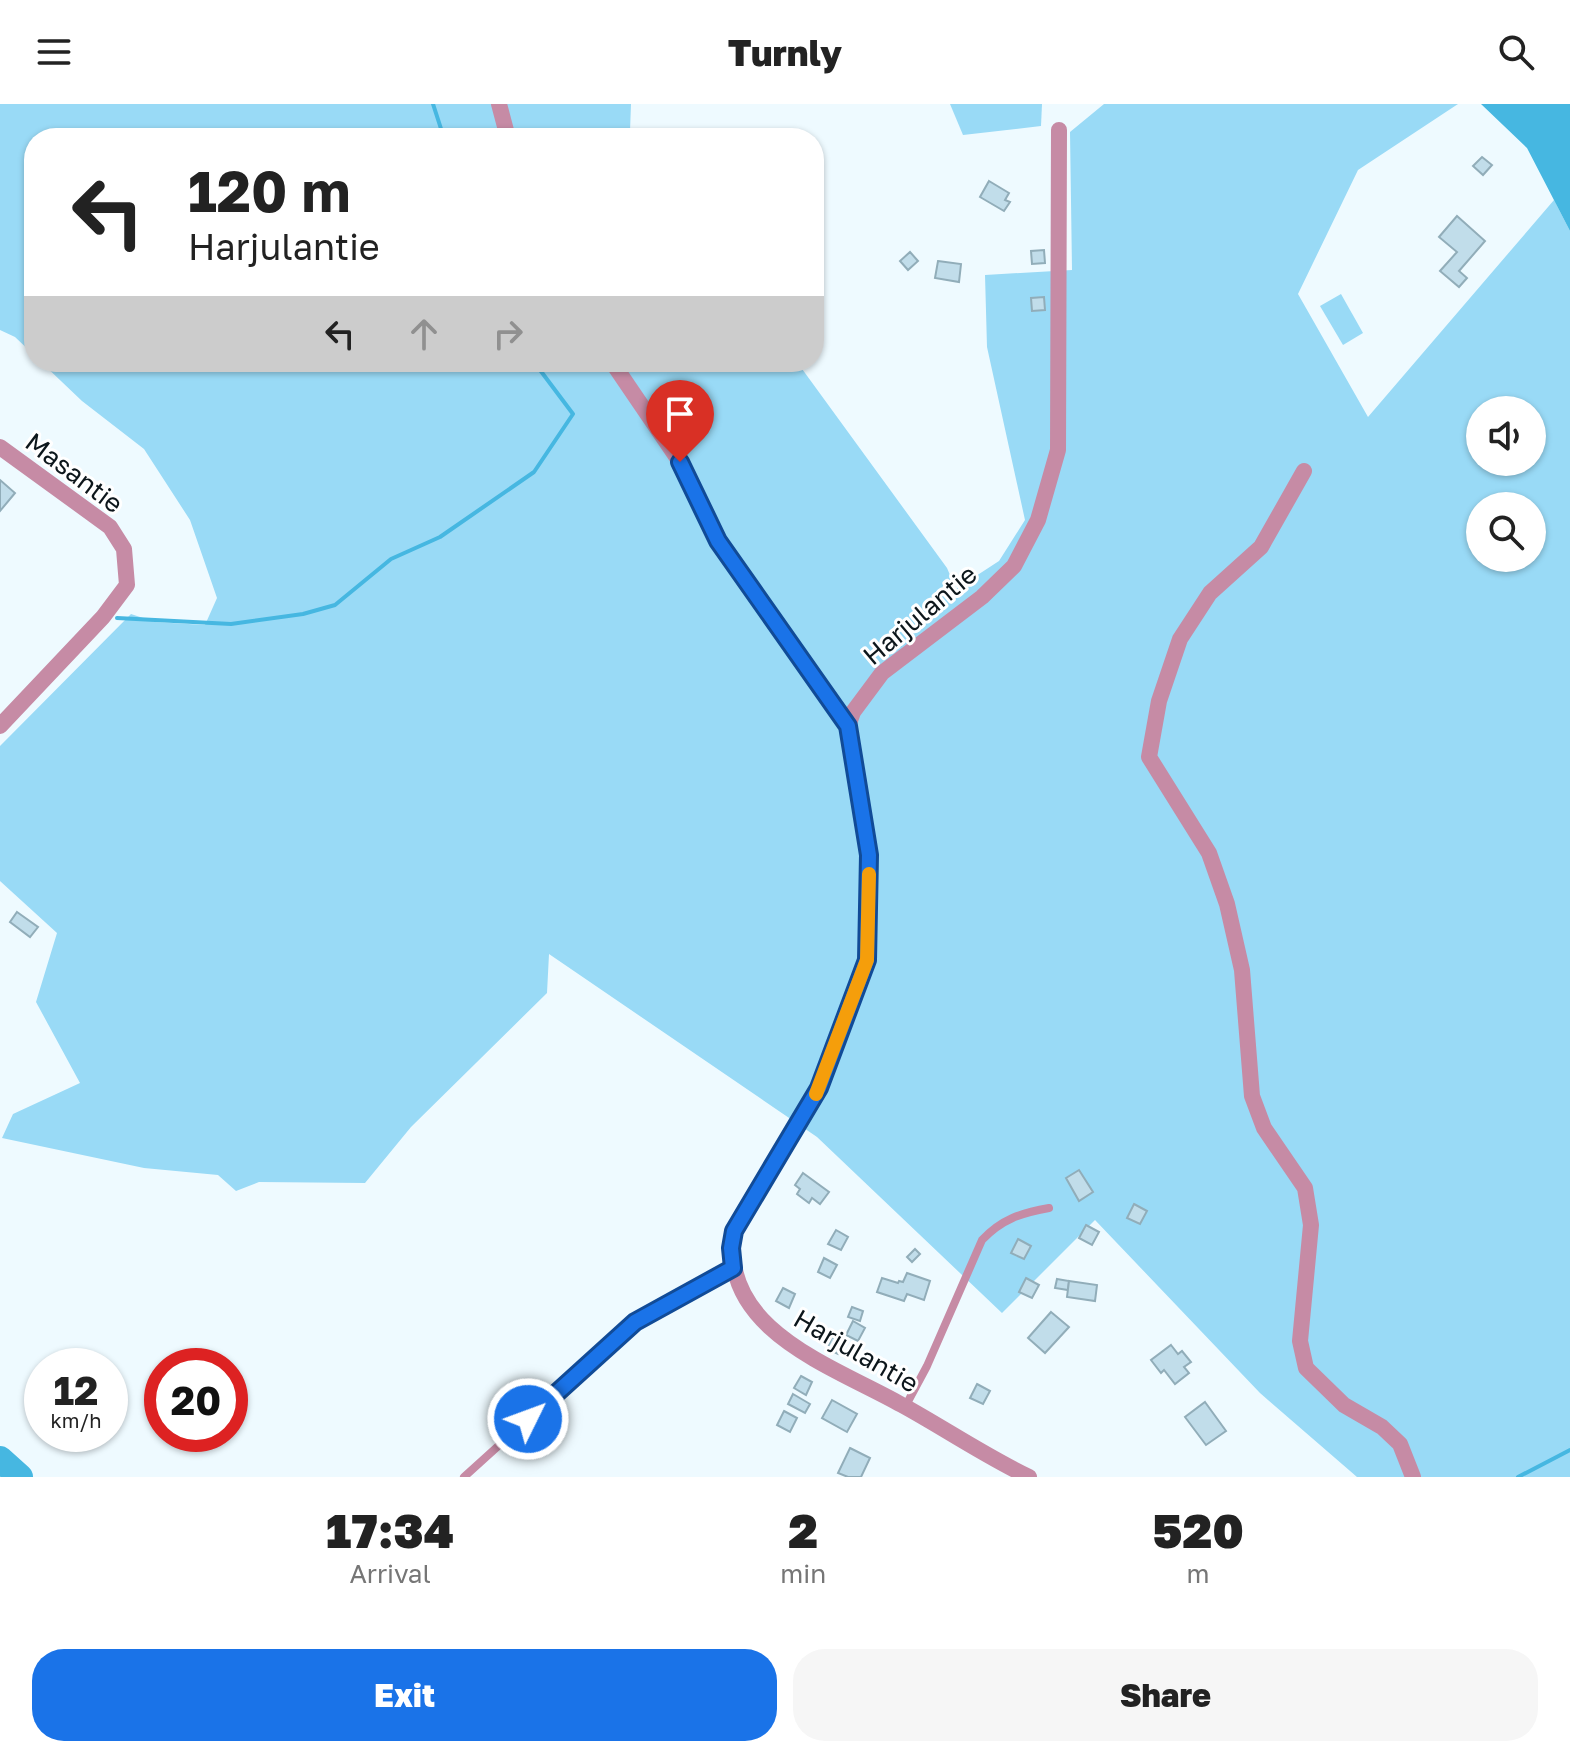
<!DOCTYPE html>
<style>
body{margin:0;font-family:"Golos Text",sans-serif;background:#f6f6f6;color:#222;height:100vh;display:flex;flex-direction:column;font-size:30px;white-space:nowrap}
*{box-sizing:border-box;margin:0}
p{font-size:26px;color:#767676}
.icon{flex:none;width:44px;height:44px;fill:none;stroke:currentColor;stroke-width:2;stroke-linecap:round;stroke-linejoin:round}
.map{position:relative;height:1373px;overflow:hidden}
.panel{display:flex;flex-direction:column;background:#fff;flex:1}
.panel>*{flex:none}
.banner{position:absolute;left:24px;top:24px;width:800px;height:244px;border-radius:32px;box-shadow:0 2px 6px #0004;background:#fff;color:#222;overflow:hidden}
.fabs{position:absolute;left:1466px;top:292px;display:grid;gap:16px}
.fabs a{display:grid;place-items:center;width:80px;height:80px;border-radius:50%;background:#fff;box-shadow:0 2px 6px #0004;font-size:40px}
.speed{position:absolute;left:24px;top:1244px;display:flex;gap:16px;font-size:40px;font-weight:700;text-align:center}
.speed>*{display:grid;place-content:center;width:104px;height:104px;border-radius:50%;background:#fff;box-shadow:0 2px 6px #0004;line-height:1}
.speed small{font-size:20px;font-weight:400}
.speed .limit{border:12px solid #d22;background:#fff;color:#111}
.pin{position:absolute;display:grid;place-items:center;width:68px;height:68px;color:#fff;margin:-82px -34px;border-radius:50% 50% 50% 0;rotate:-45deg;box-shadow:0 0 8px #0007}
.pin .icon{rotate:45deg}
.me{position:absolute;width:88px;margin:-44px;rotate:48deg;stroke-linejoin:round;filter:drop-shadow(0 0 6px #0008)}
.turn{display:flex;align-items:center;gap:28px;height:168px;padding:0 32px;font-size:36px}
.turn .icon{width:104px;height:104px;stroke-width:2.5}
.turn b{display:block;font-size:56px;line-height:68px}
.lanes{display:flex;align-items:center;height:76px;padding:0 32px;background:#0003;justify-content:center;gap:40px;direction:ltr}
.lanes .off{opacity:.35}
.eta{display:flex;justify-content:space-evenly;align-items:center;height:136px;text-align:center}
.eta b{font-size:48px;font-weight:800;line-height:56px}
.button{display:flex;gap:16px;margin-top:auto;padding:16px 32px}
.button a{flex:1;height:92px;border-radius:32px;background:#1a73e8;color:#fff;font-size:32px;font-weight:800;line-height:92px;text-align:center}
.button a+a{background:#f6f6f6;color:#222}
header{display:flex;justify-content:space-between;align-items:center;height:104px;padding:0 32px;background:#fff;font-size:36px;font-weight:800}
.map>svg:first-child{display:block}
.green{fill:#99daf6;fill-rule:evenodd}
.water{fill:#46b7e1}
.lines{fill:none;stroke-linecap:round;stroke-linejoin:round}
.stream{stroke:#46b7e1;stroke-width:4}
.river{stroke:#46b7e1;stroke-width:26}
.building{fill:#c1ddea;stroke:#91adb9;stroke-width:2}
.service{stroke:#c68ba5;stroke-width:8}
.minor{stroke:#c68ba5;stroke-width:16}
.route-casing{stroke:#114b97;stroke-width:20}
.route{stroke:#1a73e8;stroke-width:14}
.slow{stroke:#f59e0b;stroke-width:14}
.labels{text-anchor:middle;stroke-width:6;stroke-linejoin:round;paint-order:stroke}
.street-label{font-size:26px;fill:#0c161b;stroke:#fff}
</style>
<header><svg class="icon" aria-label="menu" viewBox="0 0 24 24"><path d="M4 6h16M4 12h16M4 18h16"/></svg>Turnly<svg class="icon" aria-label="search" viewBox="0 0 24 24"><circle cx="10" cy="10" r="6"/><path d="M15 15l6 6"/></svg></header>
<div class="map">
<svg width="1570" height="1373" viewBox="0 0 1570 1373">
<rect width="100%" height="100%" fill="#eefaff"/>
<g class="green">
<path d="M 0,0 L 631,0 L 630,27 L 635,34 L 34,34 L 34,251 L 15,233 L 0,226 Z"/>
<path d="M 950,0 L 1042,0 L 1041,22 L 963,31 Z"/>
<path d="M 1104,0 L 1458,0 L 1358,66 L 1298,190 L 1368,313 L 1554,96 L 1570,127 L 1570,1373 L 1357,1373 L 1260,1289 L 1095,1116 L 1002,1209 L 817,1033 L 549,850 L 547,889 L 411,1023 L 365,1079 L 259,1078 L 236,1087 L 218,1071 L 144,1064 L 2,1034 L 13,1010 L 80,979 L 36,898 L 57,829 L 0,777 L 0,642 L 131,510 L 155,518 L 205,521 L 217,494 L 190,416 L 144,345 L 82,297 L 41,258 L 797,258 L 947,464 L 956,485 L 999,457 L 1025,416 L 987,243 L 985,171 L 1072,166 L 1070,28 ZM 1480,306 L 1532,306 L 1532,358 L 1480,358 ZM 1480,402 L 1532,402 L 1532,454 L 1480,454 Z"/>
<path d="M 1341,190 L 1363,229 L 1343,241 L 1320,202 Z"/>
</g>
<path class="water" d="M 1481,0 L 1570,0 L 1570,127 L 1527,44 Z"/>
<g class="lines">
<g class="stream">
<path d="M 433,0 L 444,34"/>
<path d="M 117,514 L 231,520 L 303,510 L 335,501 L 391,455 L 440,433 L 534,368 L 573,310 L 534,258"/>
<path d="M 1518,1373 L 1570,1346"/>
</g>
<path class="river" d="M 0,1355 L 20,1373"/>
</g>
<g class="building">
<path d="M 1482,53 L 1492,61 L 1483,71 L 1473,62 Z"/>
<path d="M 989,77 L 1009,89 L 1005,96 L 1010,98 L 1004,107 L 980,93 Z"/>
<path d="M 1457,112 L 1485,137 L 1459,167 L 1467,174 L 1459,183 L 1440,167 L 1457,148 L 1439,133 Z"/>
<path d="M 1044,146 L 1045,159 L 1032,160 L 1031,147 Z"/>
<path d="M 910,148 L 918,157 L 908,166 L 900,157 Z"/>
<path d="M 938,157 L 961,160 L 959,178 L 935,174 Z"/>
<path d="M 1044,193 L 1045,206 L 1032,207 L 1031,194 Z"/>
<path d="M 0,376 L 15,389 L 0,407 Z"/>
<path d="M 17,808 L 38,823 L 30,833 L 10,818 Z"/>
<path d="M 1079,1066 L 1093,1088 L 1079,1097 L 1066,1074 Z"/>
<path d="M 803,1069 L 829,1088 L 820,1100 L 812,1094 L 809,1099 L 797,1090 L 800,1085 L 795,1081 Z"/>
<path d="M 1134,1100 L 1147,1107 L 1140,1120 L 1127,1114 Z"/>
<path d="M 1086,1121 L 1099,1128 L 1092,1141 L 1079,1134 Z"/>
<path d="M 836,1126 L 848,1133 L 841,1146 L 828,1140 Z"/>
<path d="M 1018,1135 L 1031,1142 L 1024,1155 L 1011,1149 Z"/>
<path d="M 915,1145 L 920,1150 L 912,1158 L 907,1153 Z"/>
<path d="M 824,1154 L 837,1161 L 830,1174 L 818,1168 Z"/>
<path d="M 907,1169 L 930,1177 L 924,1196 L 907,1190 L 904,1197 L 877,1188 L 882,1174 L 898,1179 L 899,1177 L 903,1178 Z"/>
<path d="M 1026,1174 L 1039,1181 L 1032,1194 L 1019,1188 Z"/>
<path d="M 1057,1175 L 1069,1177 L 1068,1186 L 1055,1184 Z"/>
<path d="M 1069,1177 L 1097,1181 L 1095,1197 L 1067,1193 Z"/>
<path d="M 783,1184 L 795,1190 L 789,1204 L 776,1197 Z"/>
<path d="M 852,1203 L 863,1207 L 860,1217 L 848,1213 Z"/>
<path d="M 1051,1208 L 1069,1223 L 1045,1249 L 1028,1234 Z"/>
<path d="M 853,1217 L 865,1224 L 858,1237 L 846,1231 Z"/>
<path d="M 832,1233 L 843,1237 L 838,1250 L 827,1245 Z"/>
<path d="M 1171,1241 L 1178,1250 L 1182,1247 L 1191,1258 L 1184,1263 L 1189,1269 L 1175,1280 L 1164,1266 L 1161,1269 L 1151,1256 Z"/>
<path d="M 801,1272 L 812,1278 L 806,1291 L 794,1284 Z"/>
<path d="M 977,1280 L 990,1287 L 983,1300 L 970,1294 Z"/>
<path d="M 793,1290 L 810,1300 L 805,1309 L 788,1300 Z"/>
<path d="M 832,1296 L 857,1310 L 847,1328 L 822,1314 Z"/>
<path d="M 1205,1298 L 1226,1327 L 1206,1341 L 1185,1313 Z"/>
<path d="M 784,1307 L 797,1314 L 790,1328 L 777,1321 Z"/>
<path d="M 850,1344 L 870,1354 L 861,1373 L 848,1373 L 838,1369 Z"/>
</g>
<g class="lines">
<g class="service">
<path d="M 905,1303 L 927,1262 L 982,1136 C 1002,1115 1021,1109 1049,1104"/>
<path d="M 464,1373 L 635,1218 L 733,1164"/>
</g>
<g class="minor">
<path d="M 499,0 L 508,34"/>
<path d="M 612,258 L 680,358 L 718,437 L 848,622"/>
<path d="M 0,343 L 110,423 L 124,445 L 127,481 L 103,513 L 0,622"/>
<path d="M 1304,367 L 1261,443 L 1210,489 L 1180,535 L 1159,597 L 1149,653 L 1209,749 L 1227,800 L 1242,866 L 1252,992 L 1264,1024 L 1305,1084 L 1311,1121 L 1300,1237 L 1306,1264 L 1344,1301 L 1382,1323 L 1400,1340 L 1413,1373"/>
<path d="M 1029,1373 C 985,1352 944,1324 902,1301 C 833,1262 718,1226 734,1127 L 819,984 L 867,856 L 869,751 L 858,674 L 849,639 L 848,622 L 853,608 L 882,569 L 982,493 L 1014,462 L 1038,416 L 1058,346 L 1059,26"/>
</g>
</g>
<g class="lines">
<g class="route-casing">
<path id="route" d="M 528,1315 L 635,1218 L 733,1164 L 731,1144 L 734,1127 L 819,984 L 867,856 L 869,751 L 848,622 L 718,437 L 680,358"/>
</g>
<use href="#route" class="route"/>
<path class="slow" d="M 816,990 L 867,856 L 869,770"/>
</g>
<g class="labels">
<g class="street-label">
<text transform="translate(74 369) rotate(37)" y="9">Masantie</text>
<text transform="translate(920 511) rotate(-40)" y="9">Harjulantie</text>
<text transform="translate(856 1247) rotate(30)" y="9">Harjulantie</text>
</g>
</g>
</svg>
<div class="fabs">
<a><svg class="icon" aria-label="sound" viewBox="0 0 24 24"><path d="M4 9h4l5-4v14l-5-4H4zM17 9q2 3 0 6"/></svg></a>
<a><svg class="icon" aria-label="search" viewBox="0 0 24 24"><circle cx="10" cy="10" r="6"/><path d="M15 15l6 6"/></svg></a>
</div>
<div class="speed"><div>12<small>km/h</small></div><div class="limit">20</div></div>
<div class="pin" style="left:680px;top:358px;background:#d93025"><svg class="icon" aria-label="arrive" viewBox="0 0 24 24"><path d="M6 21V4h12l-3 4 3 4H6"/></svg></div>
<svg class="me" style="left:528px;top:1315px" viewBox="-20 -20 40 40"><circle r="17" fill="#1a73e8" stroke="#fff" stroke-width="3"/><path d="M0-11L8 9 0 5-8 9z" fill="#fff"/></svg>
<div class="banner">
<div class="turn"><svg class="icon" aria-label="left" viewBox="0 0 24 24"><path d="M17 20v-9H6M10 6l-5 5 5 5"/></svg><div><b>120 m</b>Harjulantie</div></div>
<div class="lanes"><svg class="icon" aria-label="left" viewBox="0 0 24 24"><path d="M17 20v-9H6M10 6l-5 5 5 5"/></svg><svg class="icon off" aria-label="ahead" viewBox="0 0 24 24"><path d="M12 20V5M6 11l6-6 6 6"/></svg><svg class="icon off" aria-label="right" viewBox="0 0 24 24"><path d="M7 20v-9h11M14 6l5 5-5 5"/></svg></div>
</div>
</div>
<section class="panel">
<div class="eta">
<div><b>17:34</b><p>Arrival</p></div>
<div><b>2</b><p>min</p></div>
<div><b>520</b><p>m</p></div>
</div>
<div class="button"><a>Exit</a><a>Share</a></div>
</section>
